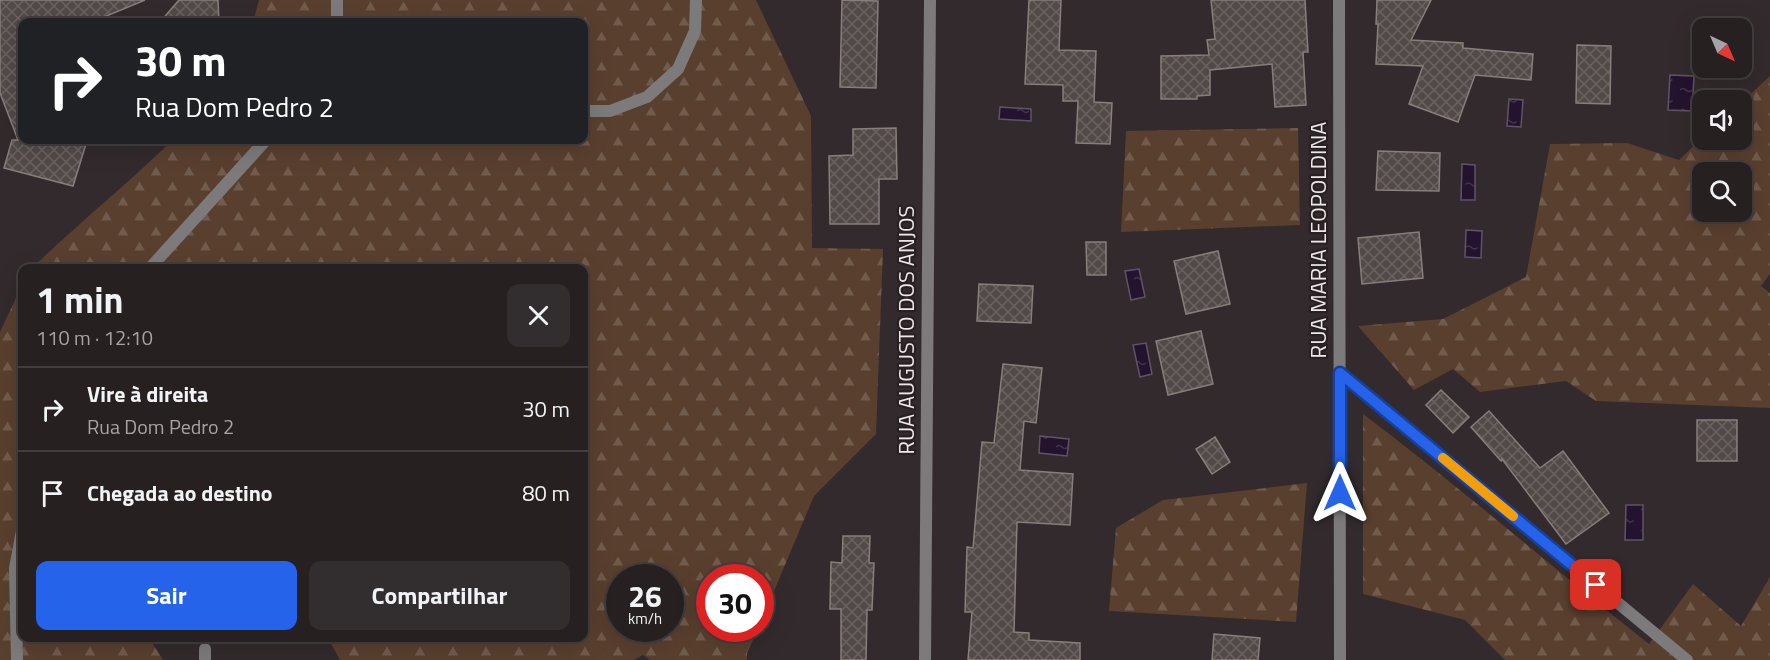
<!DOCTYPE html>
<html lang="pt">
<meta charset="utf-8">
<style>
body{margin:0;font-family:"Titillium Web",sans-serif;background:#322d2e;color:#f1f3f6;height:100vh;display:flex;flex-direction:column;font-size:22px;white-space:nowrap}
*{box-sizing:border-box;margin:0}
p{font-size:20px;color:#a4a3a5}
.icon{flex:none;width:33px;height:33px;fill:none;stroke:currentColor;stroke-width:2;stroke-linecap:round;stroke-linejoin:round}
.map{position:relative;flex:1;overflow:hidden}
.details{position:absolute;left:18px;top:264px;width:570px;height:378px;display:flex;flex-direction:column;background:#262021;border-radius:12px;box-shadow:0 6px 24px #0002,0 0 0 2px #423e3f}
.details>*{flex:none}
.top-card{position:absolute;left:18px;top:18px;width:570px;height:126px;border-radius:12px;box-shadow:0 6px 24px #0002,0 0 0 2px #423e3f;background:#202124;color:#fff;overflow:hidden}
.needle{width:39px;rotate:136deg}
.fabs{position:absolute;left:1692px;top:18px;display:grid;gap:12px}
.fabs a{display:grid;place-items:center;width:60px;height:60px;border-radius:12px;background:#262021;box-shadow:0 6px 24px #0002,0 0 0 2px #423e3f;font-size:30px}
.speed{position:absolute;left:606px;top:564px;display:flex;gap:12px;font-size:30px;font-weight:700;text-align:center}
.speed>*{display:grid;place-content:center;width:78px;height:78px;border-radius:50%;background:#262021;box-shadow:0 6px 24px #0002,0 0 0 2px #423e3f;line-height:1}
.speed small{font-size:15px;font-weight:400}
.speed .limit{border:9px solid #d22;background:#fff;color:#111}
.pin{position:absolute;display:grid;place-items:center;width:51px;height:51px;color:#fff;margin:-26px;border-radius:12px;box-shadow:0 3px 9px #0006}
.me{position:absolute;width:66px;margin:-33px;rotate:0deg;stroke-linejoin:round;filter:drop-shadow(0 0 4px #0008)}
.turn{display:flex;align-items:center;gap:21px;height:126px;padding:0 18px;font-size:27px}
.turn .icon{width:78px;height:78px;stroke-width:2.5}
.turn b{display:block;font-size:42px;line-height:51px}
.round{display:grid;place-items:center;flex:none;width:63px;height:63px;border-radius:12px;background:#322d2e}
.overview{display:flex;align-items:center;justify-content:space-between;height:102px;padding:0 18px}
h1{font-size:36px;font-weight:700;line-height:45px}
.primary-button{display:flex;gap:12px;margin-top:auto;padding:12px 18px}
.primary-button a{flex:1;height:69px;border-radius:12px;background:#2563eb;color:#fff;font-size:24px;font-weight:700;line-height:69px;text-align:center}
.primary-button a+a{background:#322d2e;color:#f1f3f6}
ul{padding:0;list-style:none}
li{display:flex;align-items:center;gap:18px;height:84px;padding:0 18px;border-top:2px solid #423e3f}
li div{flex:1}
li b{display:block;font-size:22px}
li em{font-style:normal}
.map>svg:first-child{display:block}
.forest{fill:url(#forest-firs);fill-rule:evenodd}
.water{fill:url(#water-ripples);stroke:#605366;stroke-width:1.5}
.building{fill:url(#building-cross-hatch);stroke:#887e7c;stroke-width:1.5}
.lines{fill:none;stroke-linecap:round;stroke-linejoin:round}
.minor{stroke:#7d7a7c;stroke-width:12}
.route-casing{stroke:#184099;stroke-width:15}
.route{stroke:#2563eb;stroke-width:10}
.slow{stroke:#f59e0b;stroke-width:10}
.labels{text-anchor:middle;stroke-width:4.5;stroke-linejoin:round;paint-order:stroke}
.street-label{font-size:22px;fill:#ece7e8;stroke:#282022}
</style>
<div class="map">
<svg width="1770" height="660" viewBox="0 0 1770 660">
<defs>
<pattern id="forest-firs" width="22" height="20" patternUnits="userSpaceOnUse" patternTransform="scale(1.5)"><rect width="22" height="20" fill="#593f2e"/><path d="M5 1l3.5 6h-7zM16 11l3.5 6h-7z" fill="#715b4c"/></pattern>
<pattern id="water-ripples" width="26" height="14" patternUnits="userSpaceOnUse" patternTransform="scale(1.5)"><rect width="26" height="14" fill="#24132e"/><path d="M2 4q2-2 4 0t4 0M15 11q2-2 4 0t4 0" fill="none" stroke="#44354c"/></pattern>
<pattern id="building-cross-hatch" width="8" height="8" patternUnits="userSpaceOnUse" patternTransform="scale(1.5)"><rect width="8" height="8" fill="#524948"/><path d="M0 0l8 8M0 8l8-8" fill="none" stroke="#6b6362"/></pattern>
</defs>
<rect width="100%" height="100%" fill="#322a2c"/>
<g class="forest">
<path d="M 259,0 L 756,0 L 811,116 L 812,248 L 883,249 L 876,434 L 814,496 L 761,622 L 760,578 L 710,578 L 710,628 L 758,629 L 747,653 L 747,660 L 650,660 L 643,655 L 634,660 L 340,660 L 328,638 L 584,638 L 584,268 L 32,268 C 78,224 127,184 173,140 L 584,140 L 584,22 L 253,22 ZM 620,578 L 670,578 L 670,628 L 620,628 Z"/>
<path d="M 1770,76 L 1770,274 L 1761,286 L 1770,293 L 1770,408 L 1596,401 L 1566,381 L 1480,392 L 1453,369 L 1414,390 L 1358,326 L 1443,319 L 1526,277 L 1550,144 L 1627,143 L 1679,160 L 1702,138 L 1742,140 L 1742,102 ZM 1742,172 L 1742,212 L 1702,212 L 1702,172 Z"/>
<path d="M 1298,128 L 1300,225 L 1121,232 L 1126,131 Z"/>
<path d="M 22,285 L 22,638 L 149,638 L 163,660 L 0,660 L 0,332 Z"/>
<path d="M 1363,414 C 1461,488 1553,568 1649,644 L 1693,584 L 1741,626 L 1770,577 L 1770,660 L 1505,660 L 1465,620 L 1363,594 Z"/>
<path d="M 1307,483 L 1296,622 L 1109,611 L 1116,528 L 1163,500 Z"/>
</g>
<g class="water">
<path d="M 1670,75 L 1694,76 L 1692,111 L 1668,110 Z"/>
<path d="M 1509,99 L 1523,100 L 1521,127 L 1507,126 Z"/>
<path d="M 1000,107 L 1031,109 L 1031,121 L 999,119 Z"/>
<path d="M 1462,164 L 1475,165 L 1475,200 L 1461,200 Z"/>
<path d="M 1466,230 L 1482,231 L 1481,258 L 1465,257 Z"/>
<path d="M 1139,269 L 1145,297 L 1131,300 L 1125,271 Z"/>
<path d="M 1146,343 L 1152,374 L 1140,377 L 1133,345 Z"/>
<path d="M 1040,436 L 1069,439 L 1067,456 L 1039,453 Z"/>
<path d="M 1626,505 L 1643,505 L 1643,540 L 1625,540 Z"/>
</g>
<g class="building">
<path d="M 0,0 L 145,0 L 92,22 L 22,22 L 22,140 L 72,140 L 86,144 L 73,186 L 4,168 L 12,140 L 18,140 L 0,93 Z"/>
<path d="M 179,0 L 218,0 L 219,22 L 160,22 Z"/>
<path d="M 842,0 L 878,1 L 876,88 L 840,87 Z"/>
<path d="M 1029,0 L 1061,0 L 1059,50 L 1096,51 L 1094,102 L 1112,103 L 1110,144 L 1076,143 L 1078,101 L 1063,101 L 1063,85 L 1025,84 Z"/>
<path d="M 1211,0 L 1305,0 L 1308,52 L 1303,52 L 1306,105 L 1275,107 L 1272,64 L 1210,70 L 1210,95 L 1197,96 L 1197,99 L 1161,99 L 1161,56 L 1209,55 L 1207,40 L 1215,39 Z"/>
<path d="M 1377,0 L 1431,0 L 1411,40 L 1463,43 L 1463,48 L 1533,54 L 1531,80 L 1475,75 L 1458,122 L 1409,104 L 1423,66 L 1376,64 L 1378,24 L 1376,24 Z"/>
<path d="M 1577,45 L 1611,46 L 1610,104 L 1576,103 Z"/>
<path d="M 896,128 L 897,179 L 879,179 L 879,224 L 830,224 L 829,156 L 853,155 L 853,129 Z"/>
<path d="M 1378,151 L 1440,153 L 1439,191 L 1376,190 Z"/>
<path d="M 1419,232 L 1423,278 L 1362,284 L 1358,238 Z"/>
<path d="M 1086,242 L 1106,242 L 1106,275 L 1087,275 Z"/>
<path d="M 1218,251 L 1230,304 L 1186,314 L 1174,261 Z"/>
<path d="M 979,284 L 1033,286 L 1031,323 L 977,321 Z"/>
<path d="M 1201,331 L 1213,384 L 1168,395 L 1156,341 Z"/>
<path d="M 1003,364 L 1042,368 L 1036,423 L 1024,421 L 1020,470 L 1073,474 L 1070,525 L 1017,522 L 1014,632 L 1029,633 L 1029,640 L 1080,643 L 1080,660 L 968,660 L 972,612 L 965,612 L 967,547 L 973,548 L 982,442 L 994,443 Z"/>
<path d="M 1441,390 L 1469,417 L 1453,433 L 1426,405 Z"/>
<path d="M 1489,411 L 1540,468 L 1563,451 L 1609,513 L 1566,544 L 1502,459 L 1501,461 L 1471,427 Z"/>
<rect x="1697" y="420" width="40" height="41"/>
<path d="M 1215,437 L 1230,462 L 1212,474 L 1196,449 Z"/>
<path d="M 843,536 L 870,536 L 869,563 L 874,563 L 872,610 L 867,610 L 866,660 L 841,660 L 841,609 L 830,609 L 831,562 L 842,563 Z"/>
<path d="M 1214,634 L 1260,638 L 1258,660 L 1212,660 Z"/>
</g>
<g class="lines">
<g class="minor">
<path d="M 1339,0 L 1340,660"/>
<path d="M 337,22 L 337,0"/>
<path d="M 584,111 L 610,111 L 647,97 L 678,69 L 695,31 L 696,0"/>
<path d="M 150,268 L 266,140"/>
<path d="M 1340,373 L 1687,660"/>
<path d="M 17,660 L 15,568 L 22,531"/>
<path d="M 205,660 L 205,649"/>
<path d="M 925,660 L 930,0"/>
</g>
</g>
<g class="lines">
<g class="route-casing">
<path id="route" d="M 1340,493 L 1340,373 L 1596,585"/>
</g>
<use href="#route" class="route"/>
<path class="slow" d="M 1443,458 L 1513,516"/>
</g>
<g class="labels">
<g class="street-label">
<text transform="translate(1318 240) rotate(-90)" y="8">RUA MARIA LEOPOLDINA</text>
<text transform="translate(906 330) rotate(-90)" y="8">RUA AUGUSTO DOS ANJOS</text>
</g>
</g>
</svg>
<div class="fabs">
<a><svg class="needle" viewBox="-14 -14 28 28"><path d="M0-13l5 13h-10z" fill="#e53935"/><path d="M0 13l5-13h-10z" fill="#a4a3a5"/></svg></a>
<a><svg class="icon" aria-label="sound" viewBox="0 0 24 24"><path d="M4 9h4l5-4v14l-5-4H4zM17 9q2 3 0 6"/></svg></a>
<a><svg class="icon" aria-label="search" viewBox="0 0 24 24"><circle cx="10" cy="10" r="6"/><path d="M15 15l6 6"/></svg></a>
</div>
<div class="speed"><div>26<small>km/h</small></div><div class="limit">30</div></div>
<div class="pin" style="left:1596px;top:585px;background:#d93025"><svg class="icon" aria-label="arrive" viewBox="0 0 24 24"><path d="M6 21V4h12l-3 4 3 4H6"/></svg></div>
<svg class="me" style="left:1340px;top:493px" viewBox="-20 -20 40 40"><path d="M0-17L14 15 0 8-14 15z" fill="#2563eb" stroke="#fff" stroke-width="4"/></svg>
<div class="top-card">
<div class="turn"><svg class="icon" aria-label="right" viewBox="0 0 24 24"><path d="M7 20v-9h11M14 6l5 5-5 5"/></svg><div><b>30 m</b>Rua Dom Pedro 2</div></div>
</div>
<section class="details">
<div class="overview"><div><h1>1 min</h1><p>110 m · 12:10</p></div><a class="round"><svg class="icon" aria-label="close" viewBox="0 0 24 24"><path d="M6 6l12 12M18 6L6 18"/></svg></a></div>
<ul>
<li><svg class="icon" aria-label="right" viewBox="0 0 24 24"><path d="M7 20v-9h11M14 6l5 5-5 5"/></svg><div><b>Vire à direita</b><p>Rua Dom Pedro 2</p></div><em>30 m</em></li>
<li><svg class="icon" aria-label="arrive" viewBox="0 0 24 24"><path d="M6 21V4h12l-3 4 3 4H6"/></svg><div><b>Chegada ao destino</b></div><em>80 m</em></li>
</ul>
<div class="primary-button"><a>Sair</a><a>Compartilhar</a></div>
</section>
</div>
